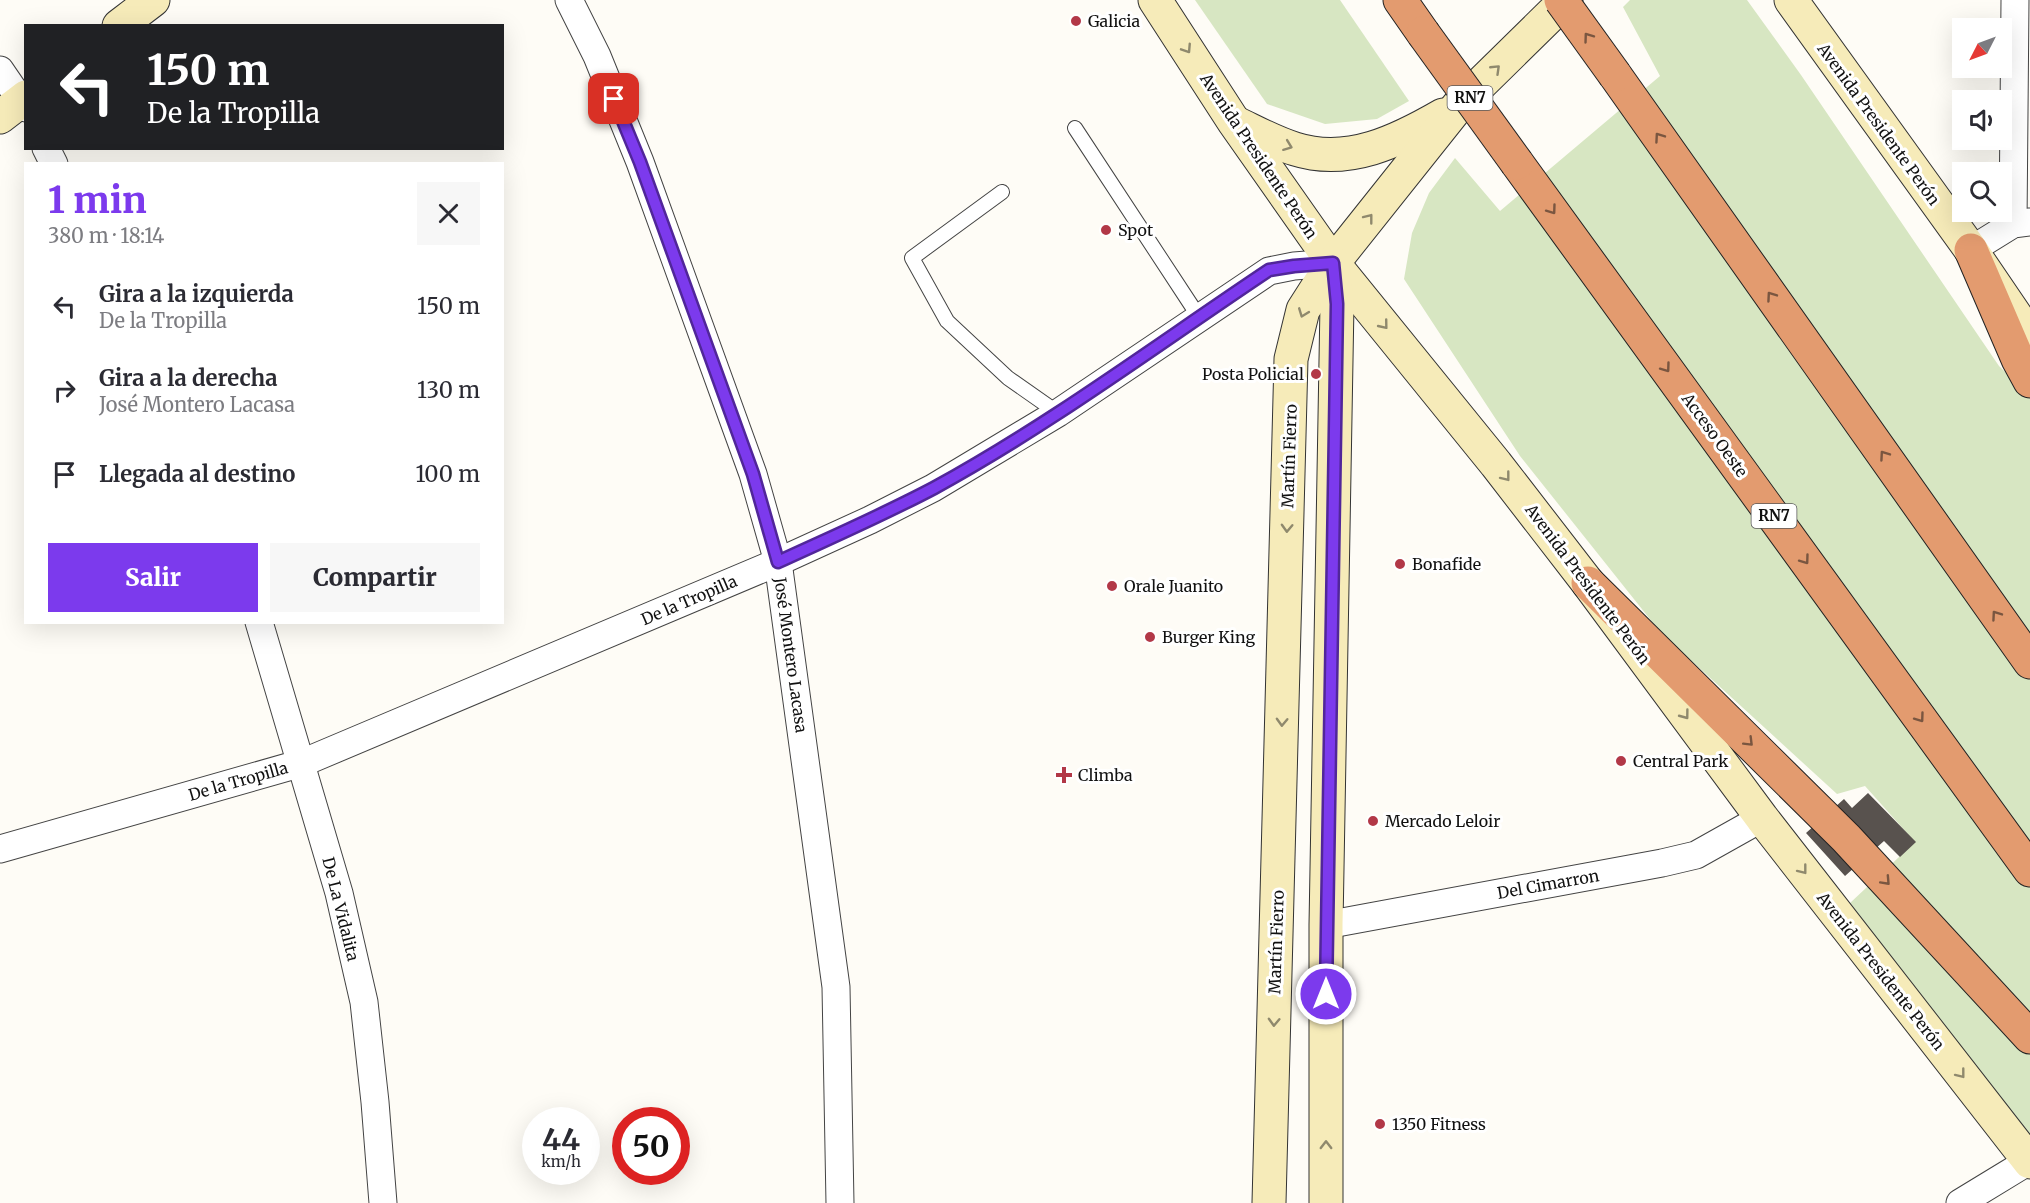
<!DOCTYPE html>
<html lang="es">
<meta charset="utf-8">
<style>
body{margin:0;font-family:Merriweather,serif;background:#f7f7f7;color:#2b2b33;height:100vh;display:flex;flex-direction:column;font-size:22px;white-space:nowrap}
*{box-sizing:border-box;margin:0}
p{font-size:20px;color:#7c7c81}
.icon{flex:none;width:33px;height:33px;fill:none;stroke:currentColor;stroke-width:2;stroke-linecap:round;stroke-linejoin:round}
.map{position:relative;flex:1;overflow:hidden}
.panel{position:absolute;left:24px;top:162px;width:480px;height:462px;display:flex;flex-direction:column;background:#fff;border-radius:0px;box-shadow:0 6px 24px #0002}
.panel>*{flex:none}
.banner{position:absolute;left:24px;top:24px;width:480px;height:126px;border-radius:0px;box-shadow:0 6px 24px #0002;background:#202124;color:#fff;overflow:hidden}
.needle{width:39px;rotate:228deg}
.controls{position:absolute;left:1952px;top:18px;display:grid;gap:12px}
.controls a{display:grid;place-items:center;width:60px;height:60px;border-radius:0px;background:#fff;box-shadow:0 6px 24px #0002;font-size:30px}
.speed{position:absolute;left:522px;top:1107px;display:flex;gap:12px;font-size:30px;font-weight:700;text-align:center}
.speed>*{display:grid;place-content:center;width:78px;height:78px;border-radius:50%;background:#fff;box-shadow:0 6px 24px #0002;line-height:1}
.speed small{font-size:15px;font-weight:400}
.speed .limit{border:9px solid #d22;background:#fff;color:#111}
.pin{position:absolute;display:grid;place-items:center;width:51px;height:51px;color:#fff;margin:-26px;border-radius:12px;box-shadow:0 3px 9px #0006}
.me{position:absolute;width:66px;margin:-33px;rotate:0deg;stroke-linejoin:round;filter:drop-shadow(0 0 4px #0008)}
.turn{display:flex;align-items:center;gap:21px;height:126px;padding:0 24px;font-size:27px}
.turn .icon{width:78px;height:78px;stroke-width:2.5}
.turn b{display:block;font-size:42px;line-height:51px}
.round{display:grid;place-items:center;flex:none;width:63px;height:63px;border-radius:0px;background:#f7f7f7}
.overview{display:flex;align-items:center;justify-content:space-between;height:102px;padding:0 24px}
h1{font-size:36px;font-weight:800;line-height:45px;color:#7c3aed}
.cta{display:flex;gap:12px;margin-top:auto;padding:12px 24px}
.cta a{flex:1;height:69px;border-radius:0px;background:#7c3aed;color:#fff;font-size:24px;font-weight:800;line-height:69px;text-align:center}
.cta a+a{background:#f7f7f7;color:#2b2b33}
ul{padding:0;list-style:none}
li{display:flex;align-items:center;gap:18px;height:84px;padding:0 24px}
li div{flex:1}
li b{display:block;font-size:22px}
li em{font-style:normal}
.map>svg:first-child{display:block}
.green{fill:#d7e6c2}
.building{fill:#58524e}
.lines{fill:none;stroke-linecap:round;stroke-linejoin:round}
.lane-casing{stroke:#444;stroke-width:16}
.street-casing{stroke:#444;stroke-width:29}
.secondary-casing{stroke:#333;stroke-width:35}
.highway-casing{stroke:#222;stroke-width:35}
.lane{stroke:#fff;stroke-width:14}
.street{stroke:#fff;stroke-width:27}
.secondary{stroke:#f6ebb9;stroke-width:33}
.highway{stroke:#e39b6f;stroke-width:33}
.highway-bridge-casing{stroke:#222;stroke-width:35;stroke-linecap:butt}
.highway-bridge{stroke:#e39b6f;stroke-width:33}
.oneway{stroke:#7a5640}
.oneway2{stroke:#8f896d}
.route-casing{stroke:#51269a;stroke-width:15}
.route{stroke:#7c3aed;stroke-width:10}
.poi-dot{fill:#b23847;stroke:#fff;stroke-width:2}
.labels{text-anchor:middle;stroke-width:6;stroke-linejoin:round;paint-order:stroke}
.shield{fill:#fff;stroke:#585858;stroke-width:1.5}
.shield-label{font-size:15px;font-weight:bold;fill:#111}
.poi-label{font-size:16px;fill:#111;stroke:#fff;text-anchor:start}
.street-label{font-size:16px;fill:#111;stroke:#fff}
</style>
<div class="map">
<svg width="2030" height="1203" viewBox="0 0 2030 1203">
<rect width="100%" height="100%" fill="#fefcf6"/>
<g class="green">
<path d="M 1195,0 L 1340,0 L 1409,101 L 1377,119 L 1325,124 L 1267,104 Z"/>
<path d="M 1630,0 L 1747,0 L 1801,75 L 1999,366 L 2030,396 L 2030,1139 L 1850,903 L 1915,842 L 1865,786 L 1837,794 L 1661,633 L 1520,456 L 1404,279 L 1412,233 L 1429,193 L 1455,158 L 1500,211 L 1660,76 L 1623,7 Z"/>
</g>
<path class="building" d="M 1868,793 L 1916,842 L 1900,857 L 1884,841 L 1845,876 L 1806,833 L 1844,799 L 1852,808 Z"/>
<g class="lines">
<g class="lane-casing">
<g id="lane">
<path d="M 1075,128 L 1199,317"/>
<path d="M 1002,192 L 912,258 L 947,321 L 1008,378 L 1058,413"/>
</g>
</g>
<g class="street-casing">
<g id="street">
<path d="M 569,0 L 597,56 L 640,162 L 753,474 L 778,562 L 836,987 L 840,1203"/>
<path d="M 0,70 L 26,108"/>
<path d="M 46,148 L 54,164"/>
<path d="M 2013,224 L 2015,0"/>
<path d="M 1971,250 L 2013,224 L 2030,222"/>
<path d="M 259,622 L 339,893 L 364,1002 L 375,1102 L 383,1203"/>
<path d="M 0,849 L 302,763 L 778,562 L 870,520 L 933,488 L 1058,413 L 1269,271 L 1294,266 L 1333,263"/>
<path d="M 1326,925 L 1662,863 L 1696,855 L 1762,818"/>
<path d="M 1960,1203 L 2029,1161"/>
</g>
</g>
<g class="secondary-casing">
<g id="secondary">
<path d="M 1155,0 L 1234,122 L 1333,263 L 1496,464 L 1588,583 L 1762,818 L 2030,1162"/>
<path d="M 1791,0 L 1971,250 L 2030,337"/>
<path d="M 119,26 L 153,0"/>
<path d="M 0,117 L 26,97"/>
<path d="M 1236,123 C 1255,132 1275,143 1295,149 C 1348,166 1398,141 1443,115"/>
<path d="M 1269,1203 L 1291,359 L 1303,310 L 1333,263 L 1458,106 L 1566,0"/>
<path d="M 1326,1203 L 1326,925 L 1337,304 L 1333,263"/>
</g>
</g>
<g class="highway-casing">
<g id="highway">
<path d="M 1400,0 L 1423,33"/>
<path d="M 1615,75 L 2030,662"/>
<path d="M 1517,163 L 2030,870"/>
<path d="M 1971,250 L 2018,359 L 2030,381"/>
<path d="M 1588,583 L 1846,838 L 2030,1037"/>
</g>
</g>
<use href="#lane" class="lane"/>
<use href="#street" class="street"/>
<use href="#secondary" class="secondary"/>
<use href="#highway" class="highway"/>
<g class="highway-bridge-casing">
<g id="highway-bridge">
<path d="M 1561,0 L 1615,75"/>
<path d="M 1423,33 L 1517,163"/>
</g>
</g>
<use href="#highway-bridge" class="highway-bridge"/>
</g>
<defs><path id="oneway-chevron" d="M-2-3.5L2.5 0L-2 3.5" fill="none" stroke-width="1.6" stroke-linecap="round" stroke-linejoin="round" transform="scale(1.5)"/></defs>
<g class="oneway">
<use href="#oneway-chevron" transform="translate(1588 37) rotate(-126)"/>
<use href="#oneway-chevron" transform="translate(1659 137) rotate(-125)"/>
<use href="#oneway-chevron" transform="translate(1552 210) rotate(54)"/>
<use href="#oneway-chevron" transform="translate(1771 296) rotate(-125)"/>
<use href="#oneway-chevron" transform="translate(1666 368) rotate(54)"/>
<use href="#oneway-chevron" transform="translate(1884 455) rotate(-125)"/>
<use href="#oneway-chevron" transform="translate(1805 560) rotate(54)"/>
<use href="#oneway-chevron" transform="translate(1996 615) rotate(-125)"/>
<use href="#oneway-chevron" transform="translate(1920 718) rotate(54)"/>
<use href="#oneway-chevron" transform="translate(1749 742) rotate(45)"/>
<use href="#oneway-chevron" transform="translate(1886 881) rotate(47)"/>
</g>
<g class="oneway2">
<use href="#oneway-chevron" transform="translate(1187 49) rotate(57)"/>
<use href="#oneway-chevron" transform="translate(1496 69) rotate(-44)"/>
<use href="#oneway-chevron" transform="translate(1288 146) rotate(21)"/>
<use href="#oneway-chevron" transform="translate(1369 218) rotate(-52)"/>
<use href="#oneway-chevron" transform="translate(1303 313) rotate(111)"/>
<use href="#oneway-chevron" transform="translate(1384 325) rotate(51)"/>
<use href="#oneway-chevron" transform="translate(1506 477) rotate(52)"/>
<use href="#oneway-chevron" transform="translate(1287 528) rotate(92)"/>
<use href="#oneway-chevron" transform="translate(1685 715) rotate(53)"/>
<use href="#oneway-chevron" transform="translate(1282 722) rotate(92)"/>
<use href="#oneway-chevron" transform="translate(1803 870) rotate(52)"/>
<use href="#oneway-chevron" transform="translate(1274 1022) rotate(92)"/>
<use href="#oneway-chevron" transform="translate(1961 1074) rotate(52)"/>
<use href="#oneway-chevron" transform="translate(1326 1145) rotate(-90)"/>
</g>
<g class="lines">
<g class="route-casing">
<path id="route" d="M 614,99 L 640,162 L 753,474 L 778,562 C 830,538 883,515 934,488 C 1051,424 1158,344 1269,270 L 1294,266 L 1333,263 L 1337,304 L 1326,994"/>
</g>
<use href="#route" class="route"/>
</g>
<g class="poi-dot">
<circle cx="1076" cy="21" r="6"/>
<circle cx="1106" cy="230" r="6"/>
<circle cx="1316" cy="374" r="6"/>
<circle cx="1400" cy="564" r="6"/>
<circle cx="1112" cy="586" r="6"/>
<circle cx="1150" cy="637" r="6"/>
<circle cx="1621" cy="761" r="6"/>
<path d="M1061 766h6v6h6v6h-6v6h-6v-6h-6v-6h6z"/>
<circle cx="1373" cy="821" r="6"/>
<circle cx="1380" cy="1124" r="6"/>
</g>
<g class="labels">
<g class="shield">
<rect x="1447.5" y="86" width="45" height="24" rx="4.5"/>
<rect x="1751.5" y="504" width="45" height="24" rx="4.5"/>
</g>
<g class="shield-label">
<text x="1470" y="103">RN7</text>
<text x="1774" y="521">RN7</text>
</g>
<g class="poi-label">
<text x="1088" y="27">Galicia</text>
<text x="1118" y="236">Spot</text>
<text x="1304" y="380" text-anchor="end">Posta Policial</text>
<text x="1412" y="570">Bonafide</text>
<text x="1124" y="592">Orale Juanito</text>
<text x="1162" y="643">Burger King</text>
<text x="1633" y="767">Central Park</text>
<text x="1078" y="781">Climba</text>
<text x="1385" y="827">Mercado Leloir</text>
<text x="1392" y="1130">1350 Fitness</text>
</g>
<g class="street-label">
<text transform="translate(1879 124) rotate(54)" y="6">Avenida Presidente Perón</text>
<text transform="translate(1259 156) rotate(56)" y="6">Avenida Presidente Perón</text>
<text transform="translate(1715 435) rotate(54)" y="6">Acceso Oeste</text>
<text transform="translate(1289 456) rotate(-88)" y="6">Martín Fierro</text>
<text transform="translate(1588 584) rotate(53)" y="6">Avenida Presidente Perón</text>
<text transform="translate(689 600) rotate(-23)" y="6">De la Tropilla</text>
<text transform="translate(791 655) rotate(82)" y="6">José Montero Lacasa</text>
<text transform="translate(238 781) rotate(-16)" y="6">De la Tropilla</text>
<text transform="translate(1548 884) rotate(-10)" y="6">Del Cimarron</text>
<text transform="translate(341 909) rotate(76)" y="6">De La Vidalita</text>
<text transform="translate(1276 942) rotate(-88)" y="6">Martín Fierro</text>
<text transform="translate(1881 971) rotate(52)" y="6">Avenida Presidente Perón</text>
</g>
</g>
</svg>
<div class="controls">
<a><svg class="needle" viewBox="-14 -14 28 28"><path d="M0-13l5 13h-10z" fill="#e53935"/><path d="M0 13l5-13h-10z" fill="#7c7c81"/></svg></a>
<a><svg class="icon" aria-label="sound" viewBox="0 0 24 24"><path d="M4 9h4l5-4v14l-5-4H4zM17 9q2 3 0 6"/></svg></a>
<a><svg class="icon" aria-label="search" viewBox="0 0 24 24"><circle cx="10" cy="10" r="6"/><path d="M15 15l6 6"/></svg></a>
</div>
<div class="speed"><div>44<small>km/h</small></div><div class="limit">50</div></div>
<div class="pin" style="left:614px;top:99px;background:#d93025"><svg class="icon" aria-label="arrive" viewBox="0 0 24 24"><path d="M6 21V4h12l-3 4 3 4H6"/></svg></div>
<svg class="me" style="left:1326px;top:994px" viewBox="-20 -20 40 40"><circle r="17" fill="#7c3aed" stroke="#fff" stroke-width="3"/><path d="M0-11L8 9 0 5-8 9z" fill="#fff"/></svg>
<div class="banner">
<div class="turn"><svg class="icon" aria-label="left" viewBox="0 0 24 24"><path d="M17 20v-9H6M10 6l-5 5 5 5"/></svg><div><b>150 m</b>De la Tropilla</div></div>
</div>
<section class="panel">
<div class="overview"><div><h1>1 min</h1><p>380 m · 18:14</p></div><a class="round"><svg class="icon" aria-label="close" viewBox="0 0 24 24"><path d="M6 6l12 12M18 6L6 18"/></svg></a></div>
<ul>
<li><svg class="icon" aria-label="left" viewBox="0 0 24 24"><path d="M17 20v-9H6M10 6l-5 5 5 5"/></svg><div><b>Gira a la izquierda</b><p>De la Tropilla</p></div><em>150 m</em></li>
<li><svg class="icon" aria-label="right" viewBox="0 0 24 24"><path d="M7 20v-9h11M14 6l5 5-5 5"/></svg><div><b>Gira a la derecha</b><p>José Montero Lacasa</p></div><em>130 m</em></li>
<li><svg class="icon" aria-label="arrive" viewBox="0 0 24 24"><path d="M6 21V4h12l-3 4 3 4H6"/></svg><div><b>Llegada al destino</b></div><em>100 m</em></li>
</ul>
<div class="cta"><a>Salir</a><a>Compartir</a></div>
</section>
</div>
